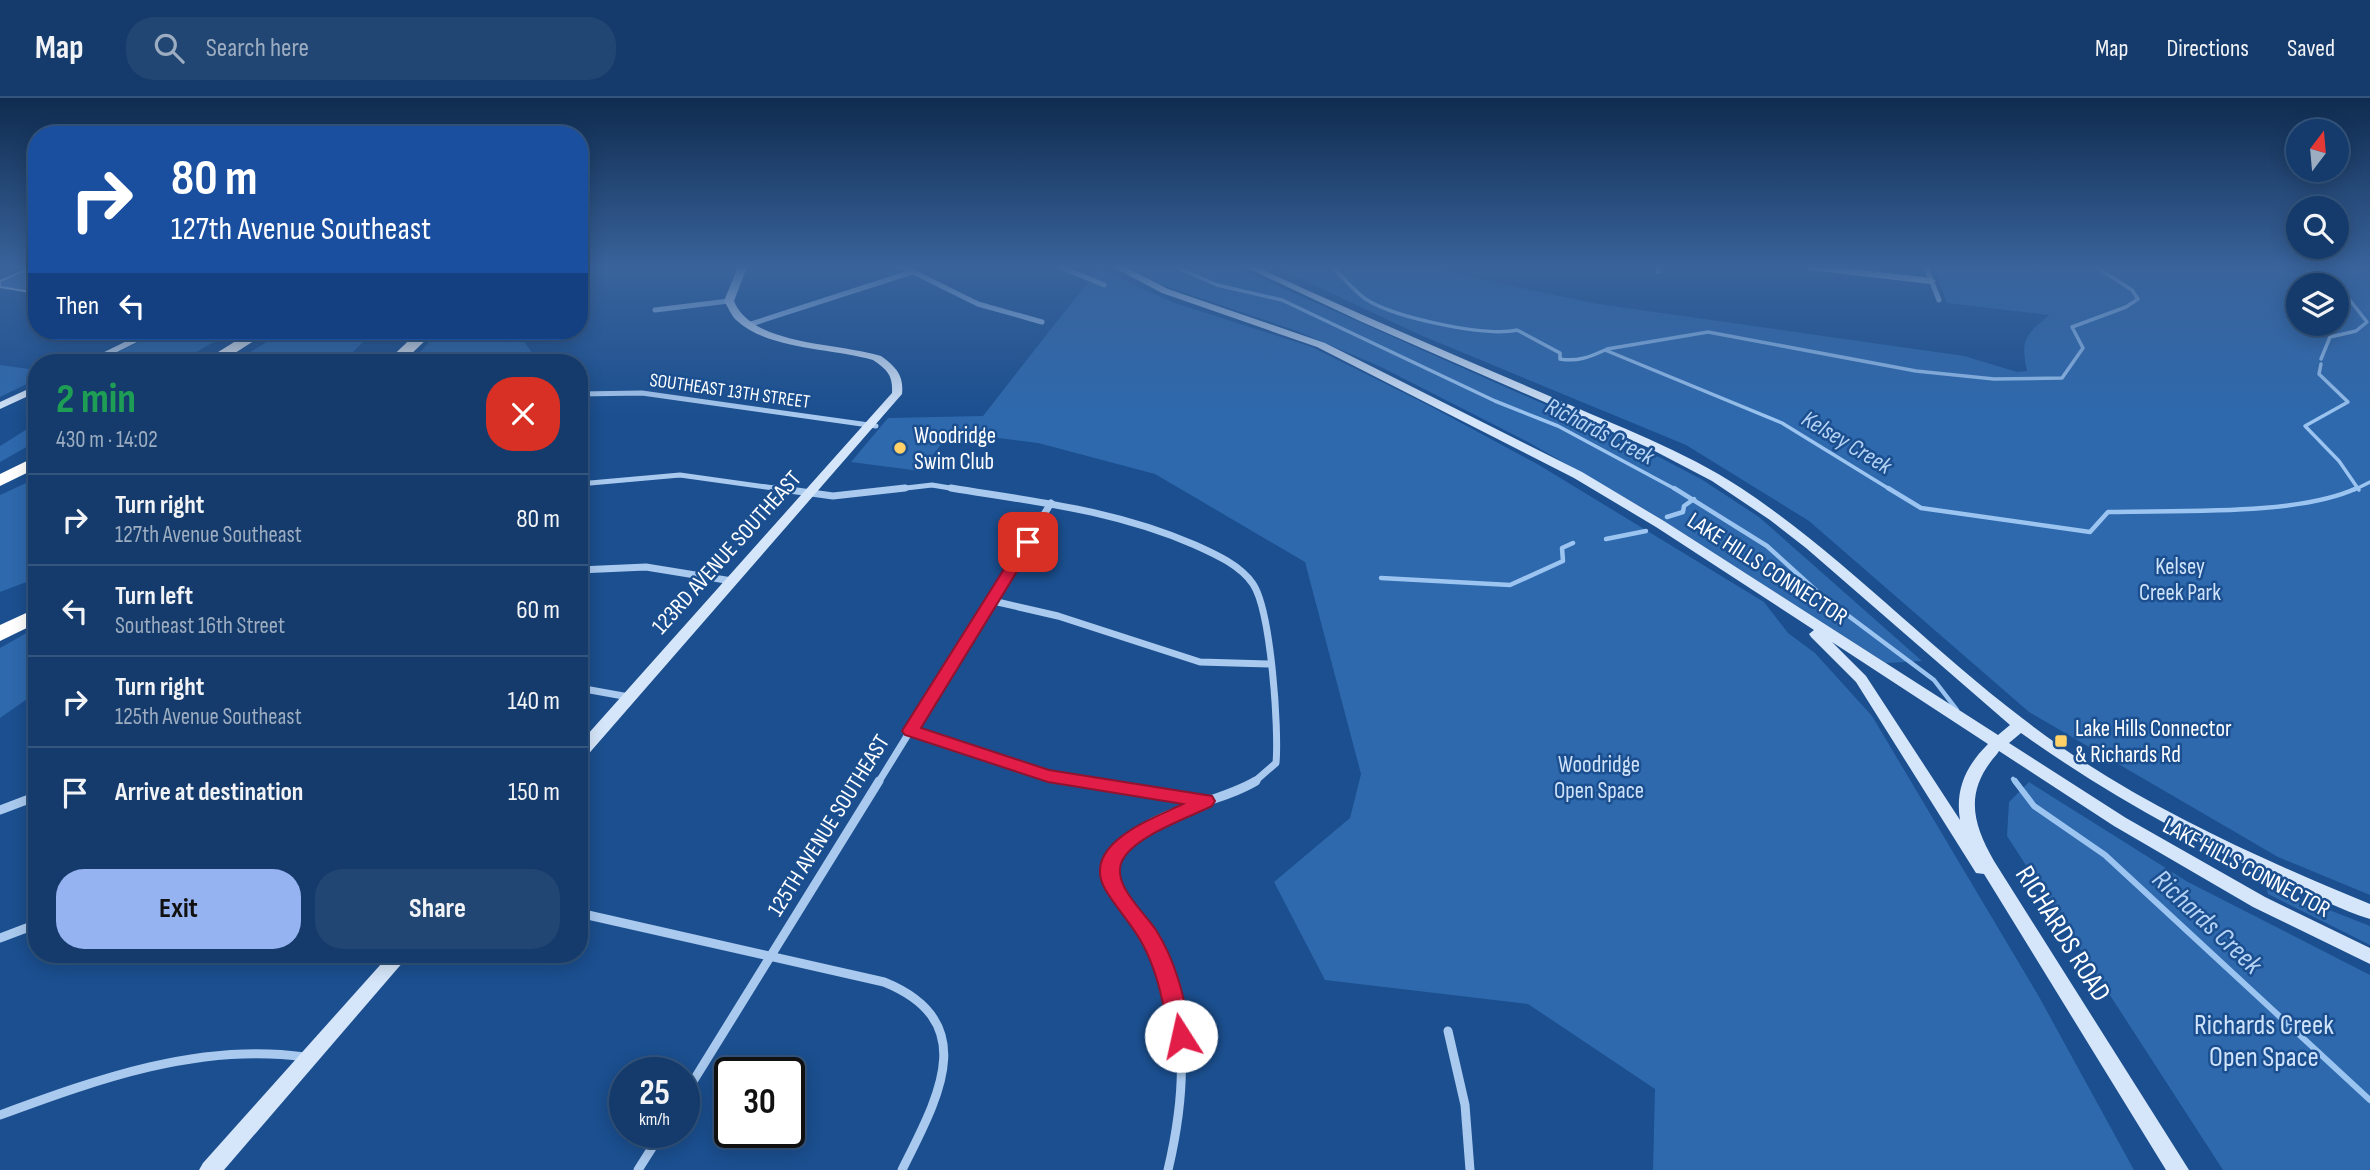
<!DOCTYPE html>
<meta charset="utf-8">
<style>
body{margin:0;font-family:"Sofia Sans Condensed",sans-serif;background:#214673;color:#f1f3f6;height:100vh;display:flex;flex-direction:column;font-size:26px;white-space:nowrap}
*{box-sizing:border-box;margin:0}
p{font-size:23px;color:#9dadc1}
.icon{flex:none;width:38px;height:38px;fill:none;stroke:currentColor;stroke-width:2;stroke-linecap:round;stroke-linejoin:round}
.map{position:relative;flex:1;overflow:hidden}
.sheet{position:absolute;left:28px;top:256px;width:560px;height:609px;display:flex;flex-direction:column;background:#143b6b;border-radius:28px;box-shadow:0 4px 18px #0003,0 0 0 2px #33557e}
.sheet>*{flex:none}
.top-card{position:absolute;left:28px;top:28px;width:560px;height:214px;border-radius:28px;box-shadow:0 4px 18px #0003,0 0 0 2px #33557e;background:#1a4fa0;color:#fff;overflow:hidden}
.needle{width:46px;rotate:16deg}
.fabs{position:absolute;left:2286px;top:21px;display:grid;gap:14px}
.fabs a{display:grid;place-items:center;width:63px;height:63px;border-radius:50%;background:#143b6b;box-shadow:0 4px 18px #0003,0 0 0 2px #33557e;font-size:35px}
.speed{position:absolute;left:609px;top:959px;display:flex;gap:14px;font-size:35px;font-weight:700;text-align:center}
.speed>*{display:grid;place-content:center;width:91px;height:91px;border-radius:50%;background:#143b6b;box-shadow:0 4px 18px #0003,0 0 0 2px #33557e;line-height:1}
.speed small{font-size:18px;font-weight:400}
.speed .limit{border:4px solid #111;border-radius:10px;background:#fff;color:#111}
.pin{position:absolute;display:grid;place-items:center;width:60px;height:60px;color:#fff;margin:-30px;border-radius:14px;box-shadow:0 4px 10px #0006}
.me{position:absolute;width:77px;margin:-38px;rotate:350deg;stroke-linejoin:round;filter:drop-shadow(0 0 5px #0008)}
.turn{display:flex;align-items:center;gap:24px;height:147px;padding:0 28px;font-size:32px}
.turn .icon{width:91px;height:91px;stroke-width:2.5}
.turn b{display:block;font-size:49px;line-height:60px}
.then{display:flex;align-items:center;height:66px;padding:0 28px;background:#0003;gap:14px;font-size:26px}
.round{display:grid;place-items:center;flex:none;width:74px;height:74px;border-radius:28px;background:#214673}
.head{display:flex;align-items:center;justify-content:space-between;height:119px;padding:0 28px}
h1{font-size:42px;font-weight:700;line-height:52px;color:#1e9e55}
.primary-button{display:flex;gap:14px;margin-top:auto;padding:14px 28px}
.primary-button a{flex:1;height:80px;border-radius:28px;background:#95b2f1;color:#111;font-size:28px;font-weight:700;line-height:80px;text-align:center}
.primary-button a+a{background:#214673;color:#f1f3f6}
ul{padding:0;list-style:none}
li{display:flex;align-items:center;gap:21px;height:91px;padding:0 28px;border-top:2px solid #33557e}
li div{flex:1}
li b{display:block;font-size:26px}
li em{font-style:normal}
header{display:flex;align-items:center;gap:42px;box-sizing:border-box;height:98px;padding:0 35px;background:#143b6b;border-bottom:2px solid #33557e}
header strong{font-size:33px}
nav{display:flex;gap:38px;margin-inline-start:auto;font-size:24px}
.search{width:490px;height:63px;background:#214673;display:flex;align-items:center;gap:18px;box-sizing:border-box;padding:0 24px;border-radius:28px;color:#9dadc1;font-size:26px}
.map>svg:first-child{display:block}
.green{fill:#2e69ad;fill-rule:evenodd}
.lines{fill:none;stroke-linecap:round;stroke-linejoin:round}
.stream-far2{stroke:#9cc4f0;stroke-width:3.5}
.stream-far1{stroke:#9cc4f0;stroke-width:4.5}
.stream{stroke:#9cc4f0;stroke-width:6}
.building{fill:#4478b7;stroke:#cfe3fa;stroke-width:2}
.street-far2{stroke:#a9c9ee;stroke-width:5}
.street-far1{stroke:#a9c9ee;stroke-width:7}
.street{stroke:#a9c9ee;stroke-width:9}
.secondary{fill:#d6e6fa;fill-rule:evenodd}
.highway{fill:#fff;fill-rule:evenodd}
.route{fill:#e11d48;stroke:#92132f;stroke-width:2}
.poi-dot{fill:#ffd166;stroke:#1b4f8f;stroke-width:2.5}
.labels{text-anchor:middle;stroke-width:5;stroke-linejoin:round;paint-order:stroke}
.far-street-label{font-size:19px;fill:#fff;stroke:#1b4f8f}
.poi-label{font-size:23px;fill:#fff;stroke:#1b4f8f;text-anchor:start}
.street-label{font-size:23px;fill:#fff;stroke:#1b4f8f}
.park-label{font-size:23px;fill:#cfe3fa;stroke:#1b4f8f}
.water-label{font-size:24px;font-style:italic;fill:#b5d3f5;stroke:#1b4f8f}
.near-water-label{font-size:28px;font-style:italic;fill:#b5d3f5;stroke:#1b4f8f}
.near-street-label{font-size:28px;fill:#fff;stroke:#1b4f8f}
.near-park-label{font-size:28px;fill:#cfe3fa;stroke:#1b4f8f}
</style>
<header>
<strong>Map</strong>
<div class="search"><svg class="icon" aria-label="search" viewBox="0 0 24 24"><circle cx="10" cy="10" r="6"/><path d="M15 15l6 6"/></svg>Search here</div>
<nav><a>Map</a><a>Directions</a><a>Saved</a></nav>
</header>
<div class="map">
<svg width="2370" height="1072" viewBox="0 0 2370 1072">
<rect width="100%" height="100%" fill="#1b4f8f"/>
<g class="green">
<path d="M 1127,169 L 1236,169 L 1638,348 L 1701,381 L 1759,419 L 1922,563 L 1886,565 L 1648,413 L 1528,344 L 1381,269 L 1297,233 L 1159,186 Z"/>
<path d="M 1276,169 L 1439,169 L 1464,178 L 1598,206 L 1964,258 L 2017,274 L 2027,273 C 2020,240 2026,237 2049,217 L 1947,205 L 1934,169 L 2370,169 L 2370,797 L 2278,759 L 2029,614 L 1809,423 L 1686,347 L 1418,236 ZM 2298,187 L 2336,187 L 2336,226 L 2298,226 Z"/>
<path d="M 1098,171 L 1175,205 L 1312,249 L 1430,308 L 1539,367 L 1764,504 L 1788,535 L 1815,555 L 1872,618 L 2038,897 L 2134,1072 L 1653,1072 L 1655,991 L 1528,906 L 1325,882 L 1274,784 L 1350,720 L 1361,676 L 1305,464 L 1155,376 L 1038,345 L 951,334 L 920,373 L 851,364 L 888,320 L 983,318 Z"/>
<path d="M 162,233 L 233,233 L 179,264 L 97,264 Z"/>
<path d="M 285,233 L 374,233 L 343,264 L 234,264 Z"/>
<path d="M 439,233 L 516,233 L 539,264 L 411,264 Z"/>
<path d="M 0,267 L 37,272 L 37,281 L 0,299 Z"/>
<path d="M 37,325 L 37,343 L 0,364 L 0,348 Z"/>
<path d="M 37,380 L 37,480 L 0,494 L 0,397 Z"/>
<path d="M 37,529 L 37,594 L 0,620 L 0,550 Z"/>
<path d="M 2029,684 L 2188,784 L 2370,877 L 2370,1072 L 2223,1072 L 2007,738 L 2009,704 Z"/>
<path d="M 2266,787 L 2370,828 L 2370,847 L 2268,796 Z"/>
</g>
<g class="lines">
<g class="stream-far2">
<path d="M 1176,169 L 1217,187 L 1282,202 L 1495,303 L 1558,328 L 1677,392"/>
<path d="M 1332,169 C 1343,179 1355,194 1367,202 C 1397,220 1485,239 1517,232 L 1560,255 L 1560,261 C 1577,264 1590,259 1605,252 L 1782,325 L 1891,392"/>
<path d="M 2307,169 L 2310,180"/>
<path d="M 2315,184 L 2318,187"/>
<path d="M 1607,251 L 1708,234 L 1916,273 L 1994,281 L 2062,280 L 2083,250 L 2072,229 L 2126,209 L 2138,201 L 2132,192 L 2096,169"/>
<path d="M 2321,261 L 2330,239 L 2356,233 L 2367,224 L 2349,201 L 2336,195"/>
<path d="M 2321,266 L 2319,276 L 2348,304 L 2305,328 L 2339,363 L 2359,392"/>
<path d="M 2354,392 L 2370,384"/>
</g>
<g class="stream-far1">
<path d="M 1674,390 L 1767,448 L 1822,498 L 1934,582 L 1957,612"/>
<path d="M 1888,390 L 1921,410 L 2090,434 L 2108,414 C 2176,412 2298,418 2357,390"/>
<path d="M 1667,419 L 1683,414 L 1684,408 L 1694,401"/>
<path d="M 1606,441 L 1646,433"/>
<path d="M 1381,480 L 1510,487 L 1563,463 L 1562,450 L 1573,445"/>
<path d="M 2013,681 L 2016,685"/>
</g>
<path class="stream" d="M 2015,683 L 2034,708 L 2105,757 L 2370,1002"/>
</g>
<path class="building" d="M 23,173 L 37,176 L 37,195 L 0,189 L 0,183 Z"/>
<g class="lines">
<g class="street-far2">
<path d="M 903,169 L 978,206 L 1042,224"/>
<path d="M 1061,169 L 1104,187"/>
<path d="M 1658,169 L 1658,173"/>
<path d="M 1926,169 L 1939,202"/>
<path d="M 655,212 L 729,203"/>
<path d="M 748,227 L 912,174"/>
<path d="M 579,296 L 642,295 L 876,328"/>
<path d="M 579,386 L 680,377 L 788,392"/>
<path d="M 889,392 L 932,387 L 962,392"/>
</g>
<g class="street-far1">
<path d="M 775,390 L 833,398 L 905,390"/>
<path d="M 951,390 C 1037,404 1114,412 1195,447 C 1215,456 1240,467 1253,486 C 1271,513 1279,631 1276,665 L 1253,685"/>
<path d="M 579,472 L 646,469 L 732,483"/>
<path d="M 993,503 L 1058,518 L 1200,564 L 1268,566"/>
<path d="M 579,590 L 629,599"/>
<path d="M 911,633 L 1048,678 L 1091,685"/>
<path d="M 878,685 L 1051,405"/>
</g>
<g class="street">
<path d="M 1080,683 L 1205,703"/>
<path d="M 0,712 L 37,698"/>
<path d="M 579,815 L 884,884 C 983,924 937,1001 902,1072"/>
<path d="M 0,840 L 37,826"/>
<path d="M 1448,933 L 1465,1007 L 1470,1072"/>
<path d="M 684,998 L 879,683"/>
<path d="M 0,1017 C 98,981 200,944 305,959"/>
<path d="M 638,1072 L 662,1034"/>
<path d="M 1168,1072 C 1186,996 1190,921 1154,849 C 1142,826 1119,808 1112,781 C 1108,765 1118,751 1130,740 C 1164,709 1217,706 1256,683"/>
</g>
<g class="secondary">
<path d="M 738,169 L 747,169 L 734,203 C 736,208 739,213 743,217 C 771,247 842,246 881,258 C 896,269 904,277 902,296 L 585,660 L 579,661 L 579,646 L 892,295 C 893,278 888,272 873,262 C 832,250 768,252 736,222 C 731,217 728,209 724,203 Z"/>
<path d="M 1113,169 L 1125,169 L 1168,191 L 1325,245 L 1582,374 L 1664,423 L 1998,637 L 2010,627 L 1806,450 L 1770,422 L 1712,383 L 1647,349 L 1362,224 L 1245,169 L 1257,169 C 1355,215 1455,257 1554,300 C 1617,328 1683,352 1741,390 C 1842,457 1926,547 2022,620 C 2126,701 2249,756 2370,806 L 2370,821 C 2341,812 2314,798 2286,785 C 2193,744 2104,694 2021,635 L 2009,645 L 2126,720 L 2265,799 L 2370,850 L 2370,866 L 2253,809 L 2114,728 L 1999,653 L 1997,656 C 1965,692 1971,723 1994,763 L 2189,1072 L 2166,1072 L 1984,776 L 1976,775 L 1856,584 L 1811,539 L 1809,536 L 1814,532 L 1656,429 L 1574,380 L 1317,249 L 1162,195 ZM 1832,544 L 1988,646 C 1966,668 1955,691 1960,722 L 1866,578 Z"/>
<path d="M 1804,169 L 1835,169 L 1931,180 L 1936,183 L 1931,186 L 1808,172 Z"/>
<path d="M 147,233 L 159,233 L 97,264 L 84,264 Z"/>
<path d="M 37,287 L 37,294 L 0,311 L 0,304 Z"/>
<path d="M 390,856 L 410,856 L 224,1072 L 199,1072 L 203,1065 Z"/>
</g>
<g class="highway">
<path d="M 252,233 L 269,233 L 221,264 L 202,264 Z"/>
<path d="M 419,233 L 435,233 L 403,264 L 386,264 Z"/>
<path d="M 37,358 L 37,370 L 0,388 L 0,376 Z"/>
<path d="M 37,510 L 37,525 L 0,543 L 0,527 Z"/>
</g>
</g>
<linearGradient id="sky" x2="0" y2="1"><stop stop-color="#0f2b4f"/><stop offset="0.53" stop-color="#39639b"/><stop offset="1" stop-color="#39639b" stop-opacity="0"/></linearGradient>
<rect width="2370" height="319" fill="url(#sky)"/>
<path class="route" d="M 1028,439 L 1035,444 L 921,630 L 1049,672 L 1212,698 L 1215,703 L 1212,708 C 1188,720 1134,738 1122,763 C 1111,786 1145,815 1156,832 C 1177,865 1184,901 1192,938 L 1189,945 L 1181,948 L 1173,945 L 1170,938 C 1163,906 1158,874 1142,845 C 1132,826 1116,810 1105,791 C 1080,746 1154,720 1183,706 L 1048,684 L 905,637 L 902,633 L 1021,444 Z"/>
<g class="poi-dot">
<circle cx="900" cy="350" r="7"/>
<rect x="2054" y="636" width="14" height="14" rx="3.5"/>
</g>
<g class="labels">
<g class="far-street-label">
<text transform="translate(730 292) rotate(8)" y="7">SOUTHEAST 13TH STREET</text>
</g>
<g class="poi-label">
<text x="914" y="345">Woodridge<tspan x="914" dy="26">Swim Club</tspan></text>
<text x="2075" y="638">Lake Hills Connector<tspan x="2075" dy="26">&amp; Richards Rd</tspan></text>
</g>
<g class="street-label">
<text transform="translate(726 454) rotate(-48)" y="8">123RD AVENUE SOUTHEAST</text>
<text transform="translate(1768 470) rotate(33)" y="8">LAKE HILLS CONNECTOR</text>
<text transform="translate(828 727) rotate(-58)" y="8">125TH AVENUE SOUTHEAST</text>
<text transform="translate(2247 769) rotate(28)" y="8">LAKE HILLS CONNECTOR</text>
</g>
<g class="park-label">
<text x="2180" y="476">Kelsey<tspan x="2180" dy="26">Creek Park</tspan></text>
<text x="1599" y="674">Woodridge<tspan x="1599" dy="26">Open Space</tspan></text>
</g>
<g class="water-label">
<text transform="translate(1600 333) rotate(27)" y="8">Richards Creek</text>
<text transform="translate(1847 344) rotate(31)" y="8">Kelsey Creek</text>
</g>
<g class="near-water-label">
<text transform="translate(2208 823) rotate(43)" y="10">Richards Creek</text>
</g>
<g class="near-street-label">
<text transform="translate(2064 835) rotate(58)" y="10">RICHARDS ROAD</text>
</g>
<g class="near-park-label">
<text x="2264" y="936">Richards Creek<tspan x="2264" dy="32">Open Space</tspan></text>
</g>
</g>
</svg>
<div class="fabs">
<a><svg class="needle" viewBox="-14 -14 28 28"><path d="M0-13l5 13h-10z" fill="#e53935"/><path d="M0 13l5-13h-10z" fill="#9dadc1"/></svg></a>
<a><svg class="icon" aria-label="search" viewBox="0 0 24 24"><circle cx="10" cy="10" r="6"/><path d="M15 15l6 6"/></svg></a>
<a><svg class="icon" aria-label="layers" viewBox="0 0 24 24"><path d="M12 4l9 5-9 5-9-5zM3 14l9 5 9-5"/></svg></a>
</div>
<div class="speed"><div>25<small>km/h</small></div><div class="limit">30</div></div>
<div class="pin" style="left:1028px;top:444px;background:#d93025"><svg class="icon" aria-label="arrive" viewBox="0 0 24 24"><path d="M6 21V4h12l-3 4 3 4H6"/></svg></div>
<svg class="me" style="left:1181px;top:938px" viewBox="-20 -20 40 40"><circle r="19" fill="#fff"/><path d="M0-13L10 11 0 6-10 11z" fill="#e11d48"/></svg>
<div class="top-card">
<div class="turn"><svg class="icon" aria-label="right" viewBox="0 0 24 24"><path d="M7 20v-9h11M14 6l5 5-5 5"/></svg><div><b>80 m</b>127th Avenue Southeast</div></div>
<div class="then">Then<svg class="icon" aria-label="left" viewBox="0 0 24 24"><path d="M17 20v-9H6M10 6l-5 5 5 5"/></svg></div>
</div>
<section class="sheet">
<div class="head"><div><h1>2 min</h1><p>430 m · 14:02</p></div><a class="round" style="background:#d93025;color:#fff"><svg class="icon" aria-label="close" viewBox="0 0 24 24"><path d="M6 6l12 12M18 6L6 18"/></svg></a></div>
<ul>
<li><svg class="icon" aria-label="right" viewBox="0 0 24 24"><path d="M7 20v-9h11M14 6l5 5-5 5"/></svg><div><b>Turn right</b><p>127th Avenue Southeast</p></div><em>80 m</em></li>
<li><svg class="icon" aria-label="left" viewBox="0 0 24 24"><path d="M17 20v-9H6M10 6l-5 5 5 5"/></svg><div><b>Turn left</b><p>Southeast 16th Street</p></div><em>60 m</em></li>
<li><svg class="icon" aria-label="right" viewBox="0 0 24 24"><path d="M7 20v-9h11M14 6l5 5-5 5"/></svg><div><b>Turn right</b><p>125th Avenue Southeast</p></div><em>140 m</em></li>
<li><svg class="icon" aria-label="arrive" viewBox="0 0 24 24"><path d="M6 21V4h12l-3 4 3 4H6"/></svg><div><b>Arrive at destination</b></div><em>150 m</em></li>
</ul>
<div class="primary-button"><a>Exit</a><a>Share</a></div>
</section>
</div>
